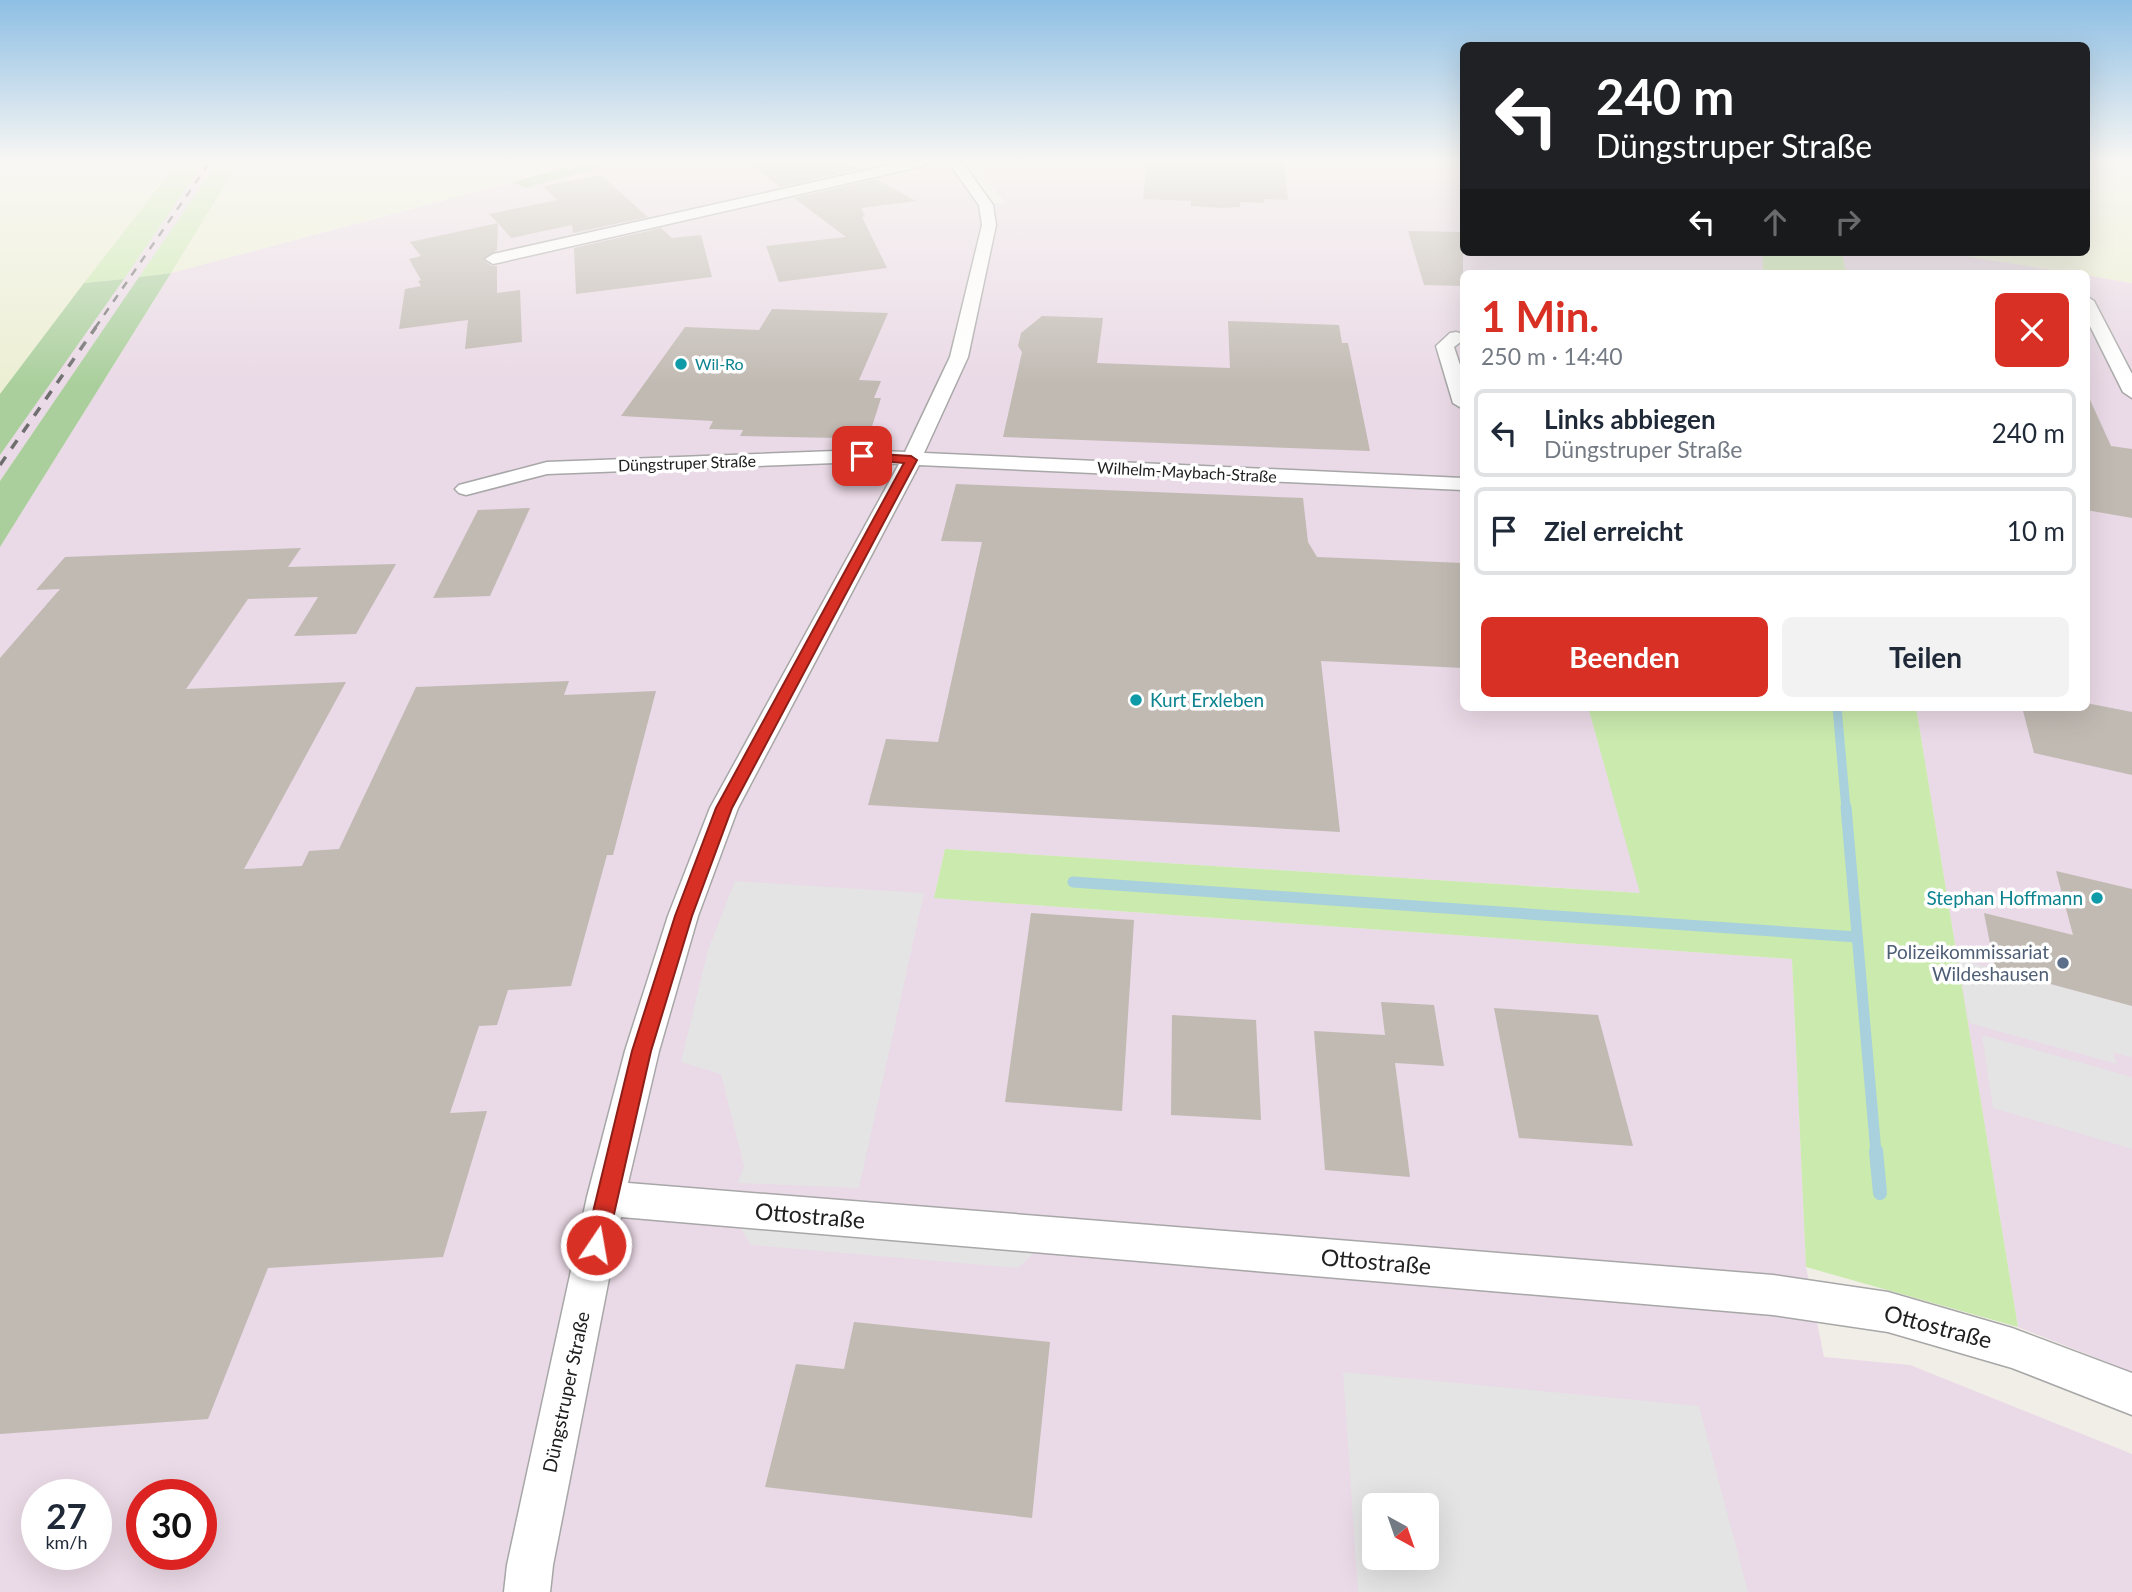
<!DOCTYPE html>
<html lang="de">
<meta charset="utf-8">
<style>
body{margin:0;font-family:Lato,sans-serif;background:#f2f2f3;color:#1f2937;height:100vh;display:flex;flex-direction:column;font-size:26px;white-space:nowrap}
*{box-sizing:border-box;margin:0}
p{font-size:23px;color:#747a83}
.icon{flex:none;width:38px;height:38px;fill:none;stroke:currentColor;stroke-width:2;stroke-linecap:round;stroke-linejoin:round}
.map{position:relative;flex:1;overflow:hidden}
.sheet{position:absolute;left:1460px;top:270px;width:630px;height:441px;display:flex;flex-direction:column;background:#fff;border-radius:10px;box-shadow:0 7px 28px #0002}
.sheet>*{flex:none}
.banner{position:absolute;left:1460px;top:42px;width:630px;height:214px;border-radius:10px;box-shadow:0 7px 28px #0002;background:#202124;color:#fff;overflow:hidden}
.needle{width:46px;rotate:140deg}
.controls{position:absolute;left:1362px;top:1493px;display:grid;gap:14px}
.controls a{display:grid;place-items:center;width:77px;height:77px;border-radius:10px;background:#fff;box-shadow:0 7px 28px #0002;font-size:35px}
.speed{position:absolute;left:21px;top:1479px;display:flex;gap:14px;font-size:35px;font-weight:700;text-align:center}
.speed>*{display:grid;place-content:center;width:91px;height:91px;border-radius:50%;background:#fff;box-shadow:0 7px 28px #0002;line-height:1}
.speed small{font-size:18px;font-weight:400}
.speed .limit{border:10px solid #d22;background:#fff;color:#111}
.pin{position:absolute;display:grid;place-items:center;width:60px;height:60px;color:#fff;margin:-30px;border-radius:14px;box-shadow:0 4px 10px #0006}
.me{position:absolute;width:77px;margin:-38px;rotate:12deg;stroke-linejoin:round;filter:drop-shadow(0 0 5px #0008)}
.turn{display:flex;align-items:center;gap:24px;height:147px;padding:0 21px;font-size:32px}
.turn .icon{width:91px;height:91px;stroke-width:2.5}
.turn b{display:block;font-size:49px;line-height:60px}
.lanes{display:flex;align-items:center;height:66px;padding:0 21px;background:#0003;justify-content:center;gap:35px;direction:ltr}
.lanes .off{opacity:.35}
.round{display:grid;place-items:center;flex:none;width:74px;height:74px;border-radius:10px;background:#f2f2f3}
.summary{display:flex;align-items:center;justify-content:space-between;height:119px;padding:0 21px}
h1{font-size:42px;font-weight:700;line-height:52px;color:#d93025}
.primary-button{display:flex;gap:14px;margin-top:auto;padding:14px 21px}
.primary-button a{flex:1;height:80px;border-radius:10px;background:#d93025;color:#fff;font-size:28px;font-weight:700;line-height:80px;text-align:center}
.primary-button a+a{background:#f2f2f3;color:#1f2937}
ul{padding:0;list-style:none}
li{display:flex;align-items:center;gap:21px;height:88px;margin:0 14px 10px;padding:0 7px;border:4px solid #e0e1e3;border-radius:10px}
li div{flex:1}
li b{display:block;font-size:26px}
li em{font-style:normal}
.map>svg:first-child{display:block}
.industrial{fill:#ead9e6;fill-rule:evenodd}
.farmland{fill:#ecefd3}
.grass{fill:#caeaae}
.forest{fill:#aacf9c}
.parking{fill:#e4e4e4;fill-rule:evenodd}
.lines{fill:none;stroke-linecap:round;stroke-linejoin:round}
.stream-far2{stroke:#a8d0dd;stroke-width:9}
.stream-far1{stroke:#a8d0dd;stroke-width:11}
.stream{stroke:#a8d0dd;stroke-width:14}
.building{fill:#c1bab3}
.street-casing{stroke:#a7a7a7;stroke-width:3}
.street{fill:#fff;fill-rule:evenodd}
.rail-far1{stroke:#6e6e6e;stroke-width:2.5;stroke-dasharray:8 8;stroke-linecap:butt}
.rail{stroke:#6e6e6e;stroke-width:3.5;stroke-dasharray:10 10;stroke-linecap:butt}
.route{fill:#d93025;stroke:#8d1f18;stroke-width:2}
.culture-dot{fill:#0f9aa8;stroke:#fff;stroke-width:2.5}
.service-dot{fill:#5c6f8a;stroke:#fff;stroke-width:2.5}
.labels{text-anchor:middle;stroke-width:7;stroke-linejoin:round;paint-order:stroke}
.far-culture-label{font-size:16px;fill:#0d838f;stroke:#fff;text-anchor:start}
.far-street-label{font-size:16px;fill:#202020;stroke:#fff}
.culture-label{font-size:19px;fill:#0d838f;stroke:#fff;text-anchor:start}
.service-label{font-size:19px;fill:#4e5e75;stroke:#fff;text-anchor:end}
.street-label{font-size:19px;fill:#202020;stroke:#fff}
.near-street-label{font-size:23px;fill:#202020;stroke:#fff}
</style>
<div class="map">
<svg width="2132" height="1592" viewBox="0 0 2132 1592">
<rect width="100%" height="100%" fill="#f1eee7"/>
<g class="industrial">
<path d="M 204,162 L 218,162 L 0,481 L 0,455 Z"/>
<path d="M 621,162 L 945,162 L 977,203 L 1005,203 L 971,162 L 1463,162 L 1463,252 L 1763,252 L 1763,273 L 1463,273 L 1463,707 L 1588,707 L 1641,893 L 945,849 L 934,898 L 1792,959 L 1806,1267 L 1824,1357 L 1910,1365 L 2132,1454 L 2132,1592 L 0,1592 L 0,547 L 171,273 L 513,182 L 525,188 ZM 37,1494 L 96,1494 L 96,1554 L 37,1554 ZM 142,1494 L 201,1494 L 201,1554 L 142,1554 ZM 1374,1505 L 1426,1505 L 1426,1558 L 1374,1558 Z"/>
<path d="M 1842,252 L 1941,252 L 2071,273 L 1846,273 Z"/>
<path d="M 2086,275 L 2132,283 L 2132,1372 L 2018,1327 L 1916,707 L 2086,707 Z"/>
</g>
<g class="farmland">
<path d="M 0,162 L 178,162 L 0,394 Z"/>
<path d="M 239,162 L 585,162 L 171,273 Z"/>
<path d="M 2086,162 L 2132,162 L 2132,283 L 2086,275 L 2086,273 L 2071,273 L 1941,252 L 2086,252 Z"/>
</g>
<g class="grass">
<path d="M 178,162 L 204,162 L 124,279 L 84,283 Z"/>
<path d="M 218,162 L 239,162 L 171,273 L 139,277 Z"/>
<path d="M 1763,252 L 1842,252 L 1846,273 L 1763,273 Z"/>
<path d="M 1588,707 L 1916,707 L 2018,1327 L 1806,1267 L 1792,959 L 934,898 L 945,849 L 1640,893 Z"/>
</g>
<g class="forest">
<path d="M 585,162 L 621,162 L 525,188 L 513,182 Z"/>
<path d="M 171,273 L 0,547 L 0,481 L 139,277 Z"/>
<path d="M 124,279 L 0,455 L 0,394 L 84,283 Z"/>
</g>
<g class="parking">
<path d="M 735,881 L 924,893 L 859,1188 L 738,1183 L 744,1166 L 721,1074 L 681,1062 L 708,950 Z"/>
<path d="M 1958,959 L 2132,1006 L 2132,1057 L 2113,1053 L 2117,1064 L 1969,1023 Z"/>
<path d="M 1982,1035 L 2132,1077 L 2132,1149 L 1993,1108 Z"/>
<path d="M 740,1227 L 1036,1251 L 1018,1268 L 751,1245 Z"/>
<path d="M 1343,1372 L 1699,1406 L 1748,1592 L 1358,1592 ZM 1426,1505 L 1426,1558 L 1374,1558 L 1374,1505 Z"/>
</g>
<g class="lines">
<path class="stream-far2" d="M 1837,707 L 1846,809"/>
<g class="stream-far1">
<path d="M 1846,807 L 1876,1153"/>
<path d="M 1073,882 L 1857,937"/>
</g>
<path class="stream" d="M 1876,1151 L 1880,1193"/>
</g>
<g class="building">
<path d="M 747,162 L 846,162 L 859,169 L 780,187 Z"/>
<path d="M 1147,162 L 1284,162 L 1288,200 L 1264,199 L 1264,203 L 1240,202 L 1240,207 L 1222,208 L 1191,206 L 1191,201 L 1143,199 Z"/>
<path d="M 601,175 L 648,217 L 573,233 L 572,225 L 511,238 L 498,223 L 497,250 L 483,260 L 492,266 L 497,266 L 497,293 L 520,290 L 522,342 L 465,349 L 468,320 L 399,329 L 405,289 L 421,286 L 418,281 L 421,280 L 409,259 L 421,256 L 410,242 L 498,223 L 489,214 L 557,200 L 543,186 Z"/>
<path d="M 876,179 L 916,201 L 861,208 L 865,216 L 862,217 L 887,268 L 779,282 L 766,246 L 846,237 L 794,198 Z"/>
<path d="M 661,228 L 672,238 L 701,235 L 712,277 L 576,294 L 574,248 Z"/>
<path d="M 1408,231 L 1463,232 L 1463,286 L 1424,285 Z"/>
<path d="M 772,309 L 888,313 L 859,380 L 881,381 L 874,398 L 881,398 L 870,433 L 841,432 L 839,438 L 740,436 L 743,430 L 709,429 L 713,421 L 621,416 L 685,327 L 759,330 Z"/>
<path d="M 1042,316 L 1103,318 L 1097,363 L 1230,368 L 1228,321 L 1339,325 L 1342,343 L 1348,343 L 1370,451 L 1003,437 L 1022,352 L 1018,346 L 1021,333 Z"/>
<path d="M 2086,391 L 2111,446 L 2132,449 L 2132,518 L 2086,510 Z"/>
<path d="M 956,484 L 1303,498 L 1308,542 L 1317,557 L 1463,563 L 1463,668 L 1321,661 L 1340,832 L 868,805 L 886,739 L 938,742 L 982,542 L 941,541 Z"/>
<path d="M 530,508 L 490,596 L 433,598 L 478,510 Z"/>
<path d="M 301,548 L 288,567 L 396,564 L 356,634 L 294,636 L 318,597 L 248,599 L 186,689 L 346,682 L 244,869 L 302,866 L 309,851 L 339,849 L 416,687 L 569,681 L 564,695 L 656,691 L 613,855 L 607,855 L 571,986 L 508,990 L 497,1025 L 479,1026 L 450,1113 L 487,1111 L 443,1257 L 268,1268 L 208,1419 L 0,1434 L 0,658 L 60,589 L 36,590 L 65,557 Z"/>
<path d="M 2086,703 L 2132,712 L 2132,775 L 2034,753 L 2022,707 L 2086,707 Z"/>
<path d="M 2056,871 L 2132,889 L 2132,1006 L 1995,969 L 1984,913 L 2073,935 Z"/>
<path d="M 1031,913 L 1134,920 L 1122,1111 L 1005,1102 Z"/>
<path d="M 1381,1002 L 1434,1005 L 1444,1066 L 1395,1063 L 1410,1177 L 1325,1170 L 1314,1031 L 1385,1035 Z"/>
<path d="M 1494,1008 L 1598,1015 L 1633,1146 L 1519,1138 Z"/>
<path d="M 1172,1015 L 1256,1020 L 1261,1120 L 1171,1115 Z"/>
<path d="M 854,1322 L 1050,1342 L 1032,1518 L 765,1487 L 796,1364 L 844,1369 Z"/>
</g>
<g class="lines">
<g class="street-casing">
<g id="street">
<path d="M 903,162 L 930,162 L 923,166 L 493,264 L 485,259 L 493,254 Z"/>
<path d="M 948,162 L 962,162 L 993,205 L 996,225 L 968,357 L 924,453 L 1463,478 L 1463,490 L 919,465 L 738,808 L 698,916 L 659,1051 L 628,1183 L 1773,1275 L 1888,1292 L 2012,1328 L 2132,1373 L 2132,1415 L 2012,1368 L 1888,1332 L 1773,1315 L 621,1217 L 553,1565 L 550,1592 L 504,1592 L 507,1565 L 587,1197 L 625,1051 L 668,916 L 710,808 L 899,464 L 862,462 L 547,474 L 466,495 L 459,493 L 455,489 L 459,485 L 547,462 L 862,450 L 905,452 L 950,357 L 982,225 L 979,205 Z"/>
<path d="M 2086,296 L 2094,301 L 2132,374 L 2132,398 L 2123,392 L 2086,318 Z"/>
<path d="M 1456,332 L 1463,334 L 1463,340 L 1454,347 L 1463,374 L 1463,409 L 1453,403 L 1436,346 L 1450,333 Z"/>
</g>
</g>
<use href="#street" class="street"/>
<path class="rail-far1" d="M 95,328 L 210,162"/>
<path class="rail" d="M 0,465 L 96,327"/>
</g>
<linearGradient id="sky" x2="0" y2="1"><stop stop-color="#8ebfe4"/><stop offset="0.42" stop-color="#f9f7f4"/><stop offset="1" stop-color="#f9f7f4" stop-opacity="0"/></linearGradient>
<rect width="2132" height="385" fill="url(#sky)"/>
<path class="route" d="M 862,453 L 911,456 L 917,460 L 732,808 L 692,916 L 651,1051 L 607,1245 L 604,1253 L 596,1256 L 588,1253 L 585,1245 L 632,1051 L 675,916 L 716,808 L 904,463 L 858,459 L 858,454 Z"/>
<g class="culture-dot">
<circle cx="681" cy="364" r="7"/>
<circle cx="1136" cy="700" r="7"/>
<circle cx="2097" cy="898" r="7"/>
</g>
<circle class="service-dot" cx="2063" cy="963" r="7"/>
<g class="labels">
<g class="far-culture-label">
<text x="695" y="370">Wil-Ro</text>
</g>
<g class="far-street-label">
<text transform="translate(687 463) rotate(-2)" y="6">Düngstruper Straße</text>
<text transform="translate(1187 472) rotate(3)" y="6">Wilhelm-Maybach-Straße</text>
</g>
<g class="culture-label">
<text x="1150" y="707">Kurt Erxleben</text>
<text x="2083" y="905" text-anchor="end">Stephan Hoffmann</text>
</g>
<g class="service-label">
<text x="2049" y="959">Polizeikommissariat<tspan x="2049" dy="22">Wildeshausen</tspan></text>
</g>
<g class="street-label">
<text transform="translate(566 1392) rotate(-78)" y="7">Düngstruper Straße</text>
</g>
<g class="near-street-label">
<text transform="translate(810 1216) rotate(5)" y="8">Ottostraße</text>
<text transform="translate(1376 1262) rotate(5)" y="8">Ottostraße</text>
<text transform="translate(1938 1327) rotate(15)" y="8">Ottostraße</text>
</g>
</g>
</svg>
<div class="controls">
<a><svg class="needle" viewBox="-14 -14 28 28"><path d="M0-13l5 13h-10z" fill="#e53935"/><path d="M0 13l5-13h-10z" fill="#747a83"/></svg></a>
</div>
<div class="speed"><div>27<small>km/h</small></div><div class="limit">30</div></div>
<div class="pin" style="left:862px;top:456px;background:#d93025"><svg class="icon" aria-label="arrive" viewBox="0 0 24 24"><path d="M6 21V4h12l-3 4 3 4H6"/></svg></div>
<svg class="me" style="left:596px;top:1245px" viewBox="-20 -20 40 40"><circle r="17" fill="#d93025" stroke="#fff" stroke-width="3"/><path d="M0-11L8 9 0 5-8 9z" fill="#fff"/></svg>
<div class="banner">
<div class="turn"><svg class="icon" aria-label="left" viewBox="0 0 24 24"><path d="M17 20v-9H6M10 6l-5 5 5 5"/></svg><div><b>240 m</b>Düngstruper Straße</div></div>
<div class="lanes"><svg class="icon" aria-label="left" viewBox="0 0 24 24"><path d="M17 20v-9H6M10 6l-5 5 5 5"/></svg><svg class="icon off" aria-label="ahead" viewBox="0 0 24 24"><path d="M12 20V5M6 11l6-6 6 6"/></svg><svg class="icon off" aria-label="right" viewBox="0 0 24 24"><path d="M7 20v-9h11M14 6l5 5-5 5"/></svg></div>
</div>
<section class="sheet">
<div class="summary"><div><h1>1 Min.</h1><p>250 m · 14:40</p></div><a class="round" style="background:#d93025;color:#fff"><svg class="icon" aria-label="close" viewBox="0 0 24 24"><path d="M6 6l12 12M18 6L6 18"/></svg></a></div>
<ul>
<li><svg class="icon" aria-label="left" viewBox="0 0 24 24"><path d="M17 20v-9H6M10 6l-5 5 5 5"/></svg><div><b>Links abbiegen</b><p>Düngstruper Straße</p></div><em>240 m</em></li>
<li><svg class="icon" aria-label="arrive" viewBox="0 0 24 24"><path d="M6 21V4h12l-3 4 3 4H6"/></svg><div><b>Ziel erreicht</b></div><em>10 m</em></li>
</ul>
<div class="primary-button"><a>Beenden</a><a>Teilen</a></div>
</section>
</div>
